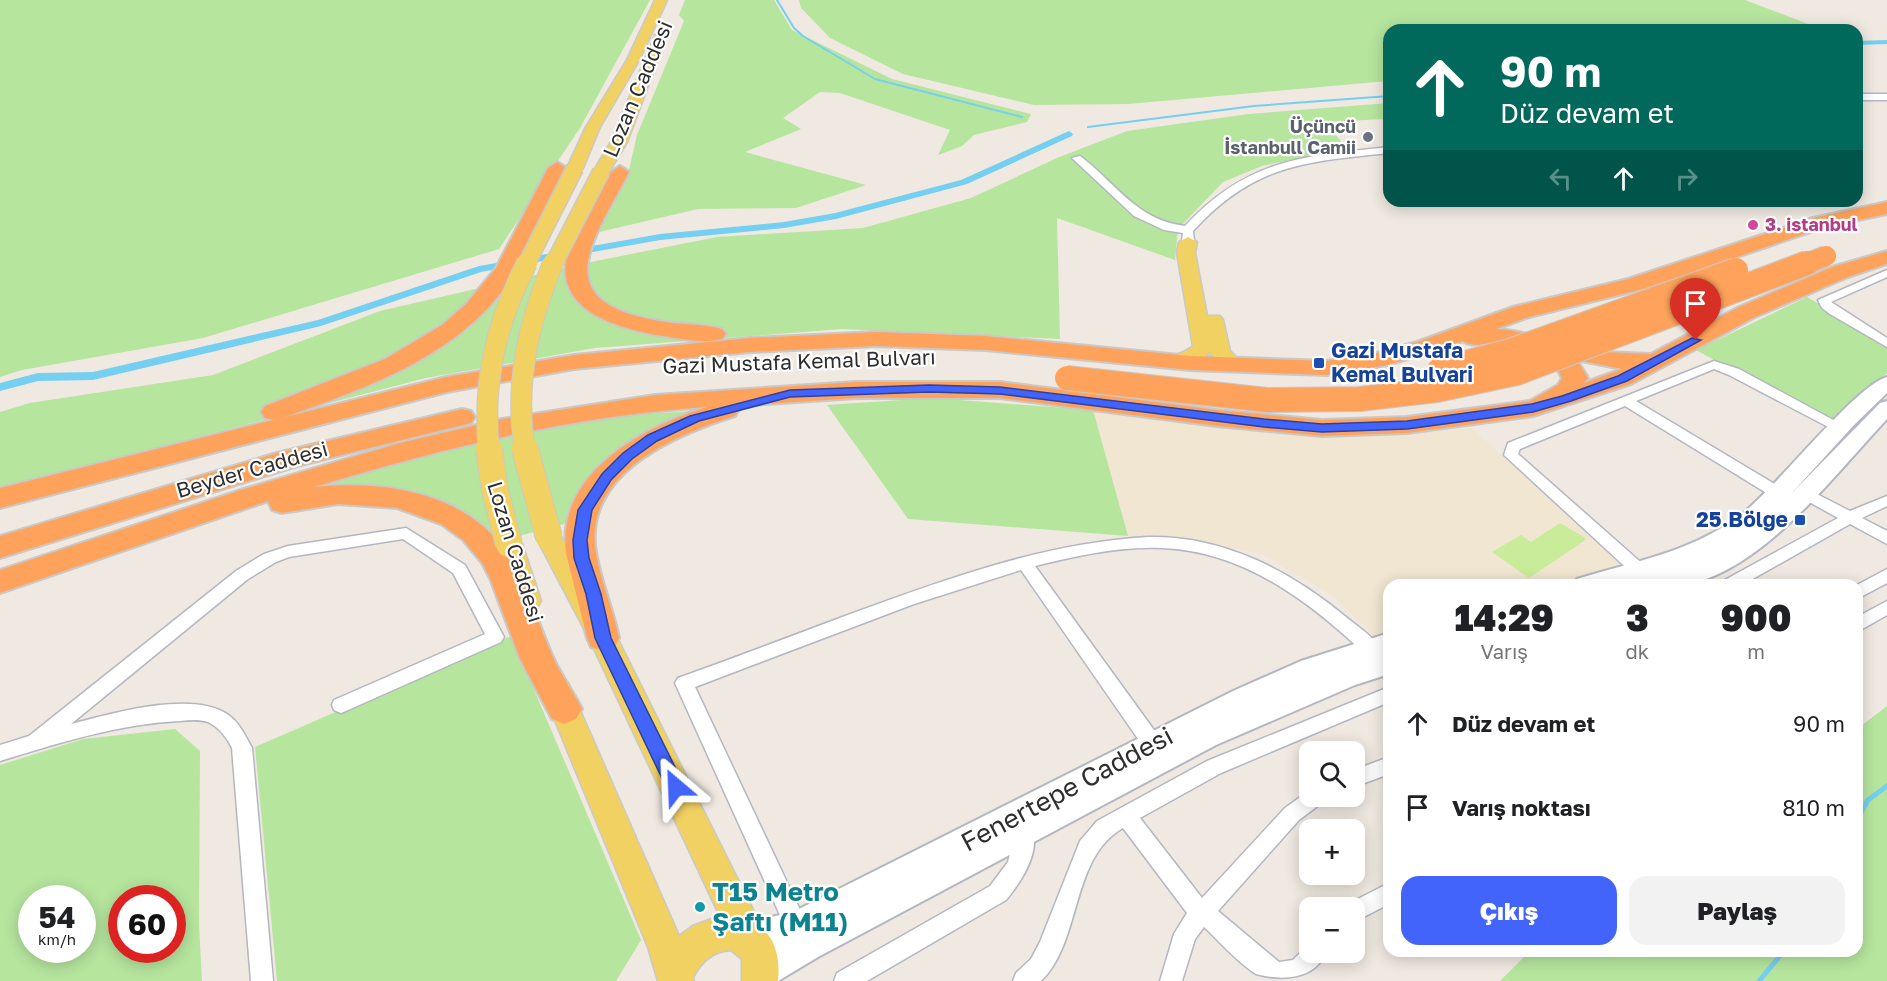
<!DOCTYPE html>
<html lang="tr">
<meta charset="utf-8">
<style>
body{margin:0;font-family:"Golos Text",sans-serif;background:#f2f2f2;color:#202124;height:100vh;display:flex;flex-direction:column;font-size:22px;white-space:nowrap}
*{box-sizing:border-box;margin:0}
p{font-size:20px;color:#757577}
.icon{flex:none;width:33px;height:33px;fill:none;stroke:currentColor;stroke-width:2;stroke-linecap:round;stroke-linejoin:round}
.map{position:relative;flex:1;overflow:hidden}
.side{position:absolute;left:1383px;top:579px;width:480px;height:378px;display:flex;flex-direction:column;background:#fff;border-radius:18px;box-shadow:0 3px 15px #0003}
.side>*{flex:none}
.guide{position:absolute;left:1383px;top:24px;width:480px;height:183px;border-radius:18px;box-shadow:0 3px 15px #0003;background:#00695c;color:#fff;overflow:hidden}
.buttons{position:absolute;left:1299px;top:741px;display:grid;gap:12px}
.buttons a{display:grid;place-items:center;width:66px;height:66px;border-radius:12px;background:#fff;box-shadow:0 3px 15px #0003;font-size:30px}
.speed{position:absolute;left:18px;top:885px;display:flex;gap:12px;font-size:30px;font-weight:700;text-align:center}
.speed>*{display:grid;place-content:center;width:78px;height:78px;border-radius:50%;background:#fff;box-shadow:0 3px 15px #0003;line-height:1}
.speed small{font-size:15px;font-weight:400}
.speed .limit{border:9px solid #d22;background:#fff;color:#111}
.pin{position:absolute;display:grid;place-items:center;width:51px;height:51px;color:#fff;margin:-62px -26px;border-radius:50% 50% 50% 0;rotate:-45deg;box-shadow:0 0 6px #0007}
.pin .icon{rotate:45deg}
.me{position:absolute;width:66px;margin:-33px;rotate:334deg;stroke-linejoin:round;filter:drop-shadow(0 0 4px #0008)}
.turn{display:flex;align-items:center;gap:21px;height:126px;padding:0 18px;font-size:27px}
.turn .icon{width:78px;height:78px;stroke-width:2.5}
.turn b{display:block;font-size:42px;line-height:51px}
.lanes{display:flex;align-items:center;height:57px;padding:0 18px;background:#0003;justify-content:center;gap:30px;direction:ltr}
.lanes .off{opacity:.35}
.eta{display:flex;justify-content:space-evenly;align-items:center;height:102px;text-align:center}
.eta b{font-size:36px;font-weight:800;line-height:42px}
.button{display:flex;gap:12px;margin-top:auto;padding:12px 18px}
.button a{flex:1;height:69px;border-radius:18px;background:#4264fb;color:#fff;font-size:24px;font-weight:800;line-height:69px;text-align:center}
.button a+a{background:#f2f2f2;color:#202124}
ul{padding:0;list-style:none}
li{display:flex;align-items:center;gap:18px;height:84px;padding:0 18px}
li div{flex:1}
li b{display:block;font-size:22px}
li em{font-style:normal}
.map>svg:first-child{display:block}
.education{fill:#f0e6d1}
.green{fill:#b6e59e;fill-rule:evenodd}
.pitch{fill:#c9ec9a}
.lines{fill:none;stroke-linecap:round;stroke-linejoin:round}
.stream-far1{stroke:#75cff0;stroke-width:2}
.stream{stroke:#75cff0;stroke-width:5}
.canal{fill:#75cff0;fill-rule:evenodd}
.street-casing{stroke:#b4b7c1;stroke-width:3}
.secondary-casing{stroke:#b4b7c1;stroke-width:4}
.primary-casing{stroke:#c9c9c9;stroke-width:3}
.highway-casing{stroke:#c9c9c9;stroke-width:4}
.street{fill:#fff;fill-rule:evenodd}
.secondary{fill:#fff;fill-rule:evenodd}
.primary{fill:#f2d163;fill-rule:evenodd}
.highway{fill:#ffa35c;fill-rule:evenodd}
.primary-bridge-far2-casing{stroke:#c9c9c9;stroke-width:19;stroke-linecap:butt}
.primary-bridge-far1-casing{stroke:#c9c9c9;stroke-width:22;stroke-linecap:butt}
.primary-bridge-casing{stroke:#c9c9c9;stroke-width:28;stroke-linecap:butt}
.highway-bridge-far1-casing{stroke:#c9c9c9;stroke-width:22;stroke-linecap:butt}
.highway-bridge-casing{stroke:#c9c9c9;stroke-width:26;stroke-linecap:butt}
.primary-bridge-far2{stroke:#f2d163;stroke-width:16}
.primary-bridge-far1{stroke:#f2d163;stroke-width:20}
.primary-bridge{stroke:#f2d163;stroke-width:26}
.highway-bridge-far1{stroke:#ffa35c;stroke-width:20}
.highway-bridge{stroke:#ffa35c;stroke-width:24}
.route{fill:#4264fb;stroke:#2b41a3;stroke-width:1.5}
.worship-dot{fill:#6b7280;stroke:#fff;stroke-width:2}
.hotel-dot{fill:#d1479c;stroke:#fff;stroke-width:2}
.transit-dot{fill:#1a4fb4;stroke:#fff;stroke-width:2}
.culture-dot{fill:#0f9aa8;stroke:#fff;stroke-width:2}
.labels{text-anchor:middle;stroke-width:4.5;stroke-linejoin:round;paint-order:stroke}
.far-worship-label{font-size:18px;font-weight:bold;fill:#5b616d;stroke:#fff;text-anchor:end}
.far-hotel-label{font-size:18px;font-weight:bold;fill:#b23c85;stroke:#fff;text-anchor:start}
.street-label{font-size:21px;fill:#2e2e2e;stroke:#fff}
.transit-label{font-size:21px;font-weight:bold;fill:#164399;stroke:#fff;text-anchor:start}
.near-street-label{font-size:26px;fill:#2e2e2e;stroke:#fff}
.near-culture-label{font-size:26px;font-weight:bold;fill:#0d838f;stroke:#fff;text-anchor:start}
</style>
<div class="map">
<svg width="1887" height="981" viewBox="0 0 1887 981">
<rect width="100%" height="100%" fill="#efe9e1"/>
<path class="education" d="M 1093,410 L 1341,432 L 1414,434 L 1472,428 L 1623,567 L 1558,585 L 1389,585 L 1389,632 L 1374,636 L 1332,595 L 1261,554 L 1180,537 L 1128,536 Z"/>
<g class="green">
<path d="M 0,0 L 650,0 L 580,128 L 499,249 L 203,338 L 22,370 L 0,377 Z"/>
<path d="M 685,0 L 774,0 L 792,30 L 892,79 L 1031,114 L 1027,122 L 974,135 L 962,146 L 938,155 L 950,130 L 840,93 L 820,92 L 783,118 L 801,129 L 745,152 L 866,185 L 796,208 L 698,209 L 599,232 L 628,174 L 637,135 L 684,21 L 679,15 Z"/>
<path d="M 799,0 L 1745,0 L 1824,30 L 1389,30 L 1388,81 L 1128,104 L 1034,105 L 903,74 L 830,38 L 801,8 Z"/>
<path d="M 1389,103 L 1389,122 L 1384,119 L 1326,122 L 1346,148 L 1262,166 L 1223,182 L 1178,229 L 1175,260 L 1057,218 L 1060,339 L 842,329 L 595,348 L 426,378 L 0,488 L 0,412 L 30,403 L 213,375 L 380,311 L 596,261 L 717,237 L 863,228 L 971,198 L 1057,158 L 1127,131 L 1249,114 Z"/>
<path d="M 1807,297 L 1887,344 L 1887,373 L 1829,423 L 1696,350 Z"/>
<path d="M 932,398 L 1093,410 L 1128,536 L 908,519 L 827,405 Z"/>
<path d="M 696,411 L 644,433 L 603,463 L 564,524 L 493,543 L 429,497 L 291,493 C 422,450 558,417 696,411 Z"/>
<path d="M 511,636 L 641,940 L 616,981 L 277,981 L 255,747 Z"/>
<path d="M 1887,706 L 1887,981 L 1500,981 L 1530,951 L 1857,951 L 1857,729 Z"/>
<path d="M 175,729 L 200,751 L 199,924 L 202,981 L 0,981 L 0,765 L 83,739 ZM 32,898 L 82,898 L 82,950 L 32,950 ZM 172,898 L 172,950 L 122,950 L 122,898 Z"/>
</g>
<path class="pitch" d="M 1560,523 L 1587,539 L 1529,578 L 1492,552 L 1521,535 L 1531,542 Z"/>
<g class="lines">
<g class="stream-far1">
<path d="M 777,0 L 794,28 L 803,36 L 875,79 L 1022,117"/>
<path d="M 1088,127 L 1254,106 L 1389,96"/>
</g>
<g class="stream">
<path d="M 1857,820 L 1868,800 L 1887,786"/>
<path d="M 1759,981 L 1784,951"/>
</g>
<g class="canal">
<path d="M 1887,40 L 1887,44 L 1857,45 L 1857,41 Z"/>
<path d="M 1069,131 L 1073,134 L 1072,136 L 967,184 L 836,219 L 784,228 L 660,240 L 481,272 L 321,326 L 93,380 L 38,381 L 0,391 L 0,383 L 38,373 L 93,372 L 318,320 L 479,266 L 660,234 L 784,222 L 835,213 L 961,180 Z"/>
</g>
<g class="street-casing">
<g id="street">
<rect x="1857" y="94" width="30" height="6"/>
<path d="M 1389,147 L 1389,153 C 1305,162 1254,164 1193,231 L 1194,242 L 1188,245 L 1182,242 L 1183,233 L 1164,230 L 1134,216 L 1072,158 L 1080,156 C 1117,184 1136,220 1185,226 C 1247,159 1303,156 1389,147 Z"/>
<path d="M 1887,270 L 1887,277 L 1831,302 L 1887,338 L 1887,347 L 1830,314 L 1822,308 L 1818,300 Z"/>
<path d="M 1714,361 L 1739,369 L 1848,428 L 1846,431 L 1836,431 L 1729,375 L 1714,369 L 1636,401 L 1783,489 L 1786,493 L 1783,497 L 1773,497 L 1625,406 L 1520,449 L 1518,454 L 1645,566 L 1647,570 L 1645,574 L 1633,574 L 1504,455 L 1508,443 Z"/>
<path d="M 1807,489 L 1850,511 L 1887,496 L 1887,506 L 1862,518 L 1887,531 L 1887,544 L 1850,524 L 1742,585 L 1721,585 L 1723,581 L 1838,518 L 1802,498 L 1799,494 L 1802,490 Z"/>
<path d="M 406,528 L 465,565 L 504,637 L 501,642 L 348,710 L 341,713 L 334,710 L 332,705 L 334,700 L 485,634 L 453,573 L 403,539 L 289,557 L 276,562 L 248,579 L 71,724 C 110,714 191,690 227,714 C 239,722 245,735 252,748 L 273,981 L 251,981 L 232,748 C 227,738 219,727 208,722 C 199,719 189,720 180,721 C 118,724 59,743 0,761 L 0,745 L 29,736 L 236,571 L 264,554 L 288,546 Z"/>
<path d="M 1148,537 C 1222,535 1291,571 1346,617 C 1357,626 1373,636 1380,649 L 1377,654 L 1371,656 L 1365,654 C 1309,601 1243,551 1162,548 C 1120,546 1076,556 1035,566 L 1159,737 L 1162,743 L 1159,749 L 1152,751 L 1145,749 L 1021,570 L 914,604 L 695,687 L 808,927 L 805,935 L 797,938 L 789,935 L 675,683 L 678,678 C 734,658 789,637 845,616 C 943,580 1043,543 1148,537 Z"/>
<path d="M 1887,569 L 1887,583 L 1857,599 L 1857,585 Z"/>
<path d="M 1887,601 L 1887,615 L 1857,632 L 1857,617 Z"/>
<path d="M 1389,687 L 1389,702 L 1221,773 L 1140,818 L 1202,898 L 1285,808 L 1310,790 L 1310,796 L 1326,796 L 1323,802 L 1299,820 L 1218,911 L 1279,962 L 1293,960 L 1310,943 L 1310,952 L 1326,952 C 1315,980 1282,981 1256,974 C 1237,962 1221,943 1204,927 L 1195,939 L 1182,981 L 1160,981 L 1174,934 L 1187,913 L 1123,828 C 1070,858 1082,942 1041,981 L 1013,981 L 1016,973 L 1031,959 L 1040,942 L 1080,841 L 1097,821 L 1207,761 Z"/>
<path d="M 1389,757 L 1389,774 L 1354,787 L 1354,770 Z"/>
<path d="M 1024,824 L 1031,826 C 1042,851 1021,882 1006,900 L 867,981 L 834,981 L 837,973 L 990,886 L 1008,862 L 1017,826 Z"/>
<path d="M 1389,883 L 1389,904 L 1354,922 L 1354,908 L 1345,908 L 1346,905 Z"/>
</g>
</g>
<g class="secondary-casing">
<g id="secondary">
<path d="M 1887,377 L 1887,393 L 1854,425 L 1790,495 L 1880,403 L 1887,401 L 1887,419 C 1835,474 1762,572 1684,585 C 1669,587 1652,585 1638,585 L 1640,580 L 1621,585 L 1574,585 L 1577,579 C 1636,561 1692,552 1742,514 C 1776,488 1856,385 1887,377 Z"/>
<path d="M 1389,633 L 1389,674 L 1355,685 L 1216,745 L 818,957 L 778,981 L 750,981 L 746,971 L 751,959 L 767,949 L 748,953 L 736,949 L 731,937 L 736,925 L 793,912 L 1233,691 L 1301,661 Z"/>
</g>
</g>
<g class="primary-casing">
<g id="primary">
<path d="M 655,0 L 667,0 L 639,60 L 600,127 L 583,168 L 581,171 L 569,171 L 567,168 L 586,127 L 627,60 Z"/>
<path d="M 661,31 L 667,35 L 627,142 L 607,175 L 595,175 L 593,172 L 611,142 L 655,35 Z"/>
<path d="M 1188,237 L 1197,242 L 1195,253 L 1207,316 L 1220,316 L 1223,320 L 1230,351 L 1245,366 L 1242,370 L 1228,370 L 1209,352 C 1200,364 1184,370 1169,366 L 1166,362 C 1171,354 1185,354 1193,346 L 1177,253 L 1179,242 Z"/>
<path d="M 549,528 L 558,531 L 617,638 L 762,928 C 777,941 780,962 778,981 L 742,981 L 742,959 L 731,950 C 713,951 702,961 693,977 L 694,981 L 658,981 L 648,947 L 543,691 L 548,683 L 558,679 L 568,683 L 679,936 L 693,926 L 720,916 L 589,638 L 536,537 L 540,531 Z"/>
<path d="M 509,535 L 518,538 L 522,544 L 541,601 L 537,608 L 528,611 L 519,608 L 515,601 L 496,544 L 500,538 Z"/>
</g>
</g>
<g class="highway-casing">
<g id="highway">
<path d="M 557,162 L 566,168 C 558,184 549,200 541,217 C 529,242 520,268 503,290 C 450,360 362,389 283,418 L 274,420 L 265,418 L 261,412 L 265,406 L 385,359 L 442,325 L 466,304 L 496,268 L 548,168 Z"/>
<path d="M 620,166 L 629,172 C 597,235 543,300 654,320 C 676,325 700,323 722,329 L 726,334 L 722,339 C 704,344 682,339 663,336 C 616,328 549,310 569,248 L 611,172 Z"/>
<path d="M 1887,202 L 1887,214 L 1825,227 L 1643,289 L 1529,317 L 1496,329 C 1517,329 1538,340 1557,335 L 1602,352 L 1651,354 L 1739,307 L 1832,267 L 1887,251 L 1887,264 L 1848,277 L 1755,317 L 1631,384 L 1533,416 L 1407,433 L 1322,436 L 1217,426 L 1000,398 L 856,398 L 736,406 L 739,410 L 735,416 C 678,434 588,471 595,545 C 598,575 613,608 619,638 L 615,647 L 603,651 L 591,647 L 587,638 L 566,553 C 556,473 643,427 707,407 C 572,416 443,448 314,487 C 389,480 474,493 514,564 C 531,594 539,627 553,657 C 561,675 573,691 582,709 L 576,719 L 564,724 L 552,719 L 520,659 L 490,578 L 482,563 L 463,540 L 441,524 L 397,508 L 338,504 L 282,513 L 272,510 L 268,501 L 0,593 L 0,570 L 244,489 L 400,443 L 502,419 L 655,395 L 856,382 L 1000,382 L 1217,410 L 1322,420 L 1407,417 L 1530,401 L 1558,385 L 1562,378 C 1549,350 1520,343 1491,343 C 1481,344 1472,347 1463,341 L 1388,365 L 1327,375 L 1190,370 L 986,350 L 876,346 L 750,352 L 574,369 L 447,392 L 0,508 L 0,488 L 446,377 L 574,355 L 750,338 L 876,332 L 986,336 L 1190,356 L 1327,361 L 1377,353 L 1417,342 L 1513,307 L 1628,279 L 1813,218 ZM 1577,360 L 1622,369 L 1584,383 L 1588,378 Z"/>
<path d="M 462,409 L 471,411 L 475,417 L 471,423 L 297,466 L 0,558 L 0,536 L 277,453 Z"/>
</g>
</g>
<use href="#street" class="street"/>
<use href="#secondary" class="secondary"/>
<use href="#primary" class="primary"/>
<use href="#highway" class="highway"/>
<g class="primary-bridge-far2-casing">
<g id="primary-bridge-far2">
<path d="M 526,265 L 575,168"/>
<path d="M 553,265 L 601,172"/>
</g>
</g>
<g class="primary-bridge-far1-casing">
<g id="primary-bridge-far1">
<path d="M 489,451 C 482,383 496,323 527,263"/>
<path d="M 525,451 C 514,384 528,325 553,263"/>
</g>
</g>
<g class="primary-bridge-casing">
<g id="primary-bridge">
<path d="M 489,449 L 495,491 L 509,544"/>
<path d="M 525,449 L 549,537"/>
</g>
</g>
<g class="highway-bridge-far1-casing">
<path id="highway-bridge-far1" d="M 1803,265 L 1826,256"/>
</g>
<g class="highway-bridge-casing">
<g id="highway-bridge">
<path d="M 1439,370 L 1513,350 L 1736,270"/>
<path d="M 1067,378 L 1267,400 L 1360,399 L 1437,390 L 1517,373 L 1807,263"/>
</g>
</g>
<use href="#primary-bridge-far2" class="primary-bridge-far2"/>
<use href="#primary-bridge-far1" class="primary-bridge-far1"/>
<use href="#primary-bridge" class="primary-bridge"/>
<use href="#highway-bridge-far1" class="highway-bridge-far1"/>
<use href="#highway-bridge" class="highway-bridge"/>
</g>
<path class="route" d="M 1692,338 L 1701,340 L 1627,381 L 1571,401 L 1533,412 L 1407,429 L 1322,432 L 1264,427 L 1000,394 L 929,392 L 790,397 L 699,421 L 657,441 L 632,459 L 611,480 L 592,510 L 587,540 L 589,558 L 601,594 L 611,638 L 685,787 L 682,793 L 676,795 L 669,793 L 595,638 L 586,594 L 574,558 L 573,540 L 578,510 L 602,474 L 623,453 L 648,435 L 690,416 L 790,390 L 929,385 L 1000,387 L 1264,419 L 1322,424 L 1407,421 L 1532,404 L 1562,396 L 1618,376 Z"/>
<circle class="worship-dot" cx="1368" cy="137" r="6"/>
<circle class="hotel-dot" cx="1753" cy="225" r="6"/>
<g class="transit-dot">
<rect x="1313" y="357" width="12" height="12" rx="3"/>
<rect x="1794" y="514" width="12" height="12" rx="3"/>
</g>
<circle class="culture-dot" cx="700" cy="907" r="6"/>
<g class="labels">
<g class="far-worship-label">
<text x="1356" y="133">Üçüncü<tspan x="1356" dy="21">İstanbull Camii</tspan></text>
</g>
<g class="far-hotel-label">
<text x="1765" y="231">3. istanbul</text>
</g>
<g class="street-label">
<text transform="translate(638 89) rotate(-67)" y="7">Lozan Caddesi</text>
<text transform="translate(799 362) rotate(-2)" y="7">Gazi Mustafa Kemal Bulvarı</text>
<text transform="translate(252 470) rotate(-16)" y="7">Beyder Caddesi</text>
<text transform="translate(515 552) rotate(73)" y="7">Lozan Caddesi</text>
</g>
<g class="transit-label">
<text x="1331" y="358">Gazi Mustafa<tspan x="1331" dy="24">Kemal Bulvari</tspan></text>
<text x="1788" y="527" text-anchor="end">25.Bölge</text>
</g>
<g class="near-street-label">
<text transform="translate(1067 789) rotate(-28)" y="9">Fenertepe Caddesi</text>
</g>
<g class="near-culture-label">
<text x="712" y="901">T15 Metro<tspan x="712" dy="30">Şaftı (M11)</tspan></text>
</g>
</g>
</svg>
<div class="buttons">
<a><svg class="icon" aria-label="search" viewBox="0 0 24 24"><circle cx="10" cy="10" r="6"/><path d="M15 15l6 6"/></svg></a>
<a>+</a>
<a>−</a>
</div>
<div class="speed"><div>54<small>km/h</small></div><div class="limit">60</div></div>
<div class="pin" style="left:1696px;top:340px;background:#d93025"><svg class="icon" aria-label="arrive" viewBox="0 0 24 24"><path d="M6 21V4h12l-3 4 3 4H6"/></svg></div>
<svg class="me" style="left:676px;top:787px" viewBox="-20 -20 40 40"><path d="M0-17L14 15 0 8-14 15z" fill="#4264fb" stroke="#fff" stroke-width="4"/></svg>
<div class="guide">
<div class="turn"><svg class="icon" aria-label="ahead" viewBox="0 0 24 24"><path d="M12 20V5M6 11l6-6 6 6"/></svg><div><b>90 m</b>Düz devam et</div></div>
<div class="lanes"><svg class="icon off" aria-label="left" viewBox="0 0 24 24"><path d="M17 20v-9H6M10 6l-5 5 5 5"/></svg><svg class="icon" aria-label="ahead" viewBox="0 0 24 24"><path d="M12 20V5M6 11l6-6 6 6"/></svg><svg class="icon off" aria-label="right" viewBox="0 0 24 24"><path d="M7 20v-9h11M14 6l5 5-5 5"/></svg></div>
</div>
<section class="side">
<div class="eta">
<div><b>14:29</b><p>Varış</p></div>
<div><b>3</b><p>dk</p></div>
<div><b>900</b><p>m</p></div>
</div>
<ul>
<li><svg class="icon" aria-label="ahead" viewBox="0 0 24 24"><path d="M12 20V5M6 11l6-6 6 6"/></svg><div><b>Düz devam et</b></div><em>90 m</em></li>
<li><svg class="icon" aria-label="arrive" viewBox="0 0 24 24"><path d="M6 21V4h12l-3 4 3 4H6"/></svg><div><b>Varış noktası</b></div><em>810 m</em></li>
</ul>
<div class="button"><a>Çıkış</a><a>Paylaş</a></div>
</section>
</div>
